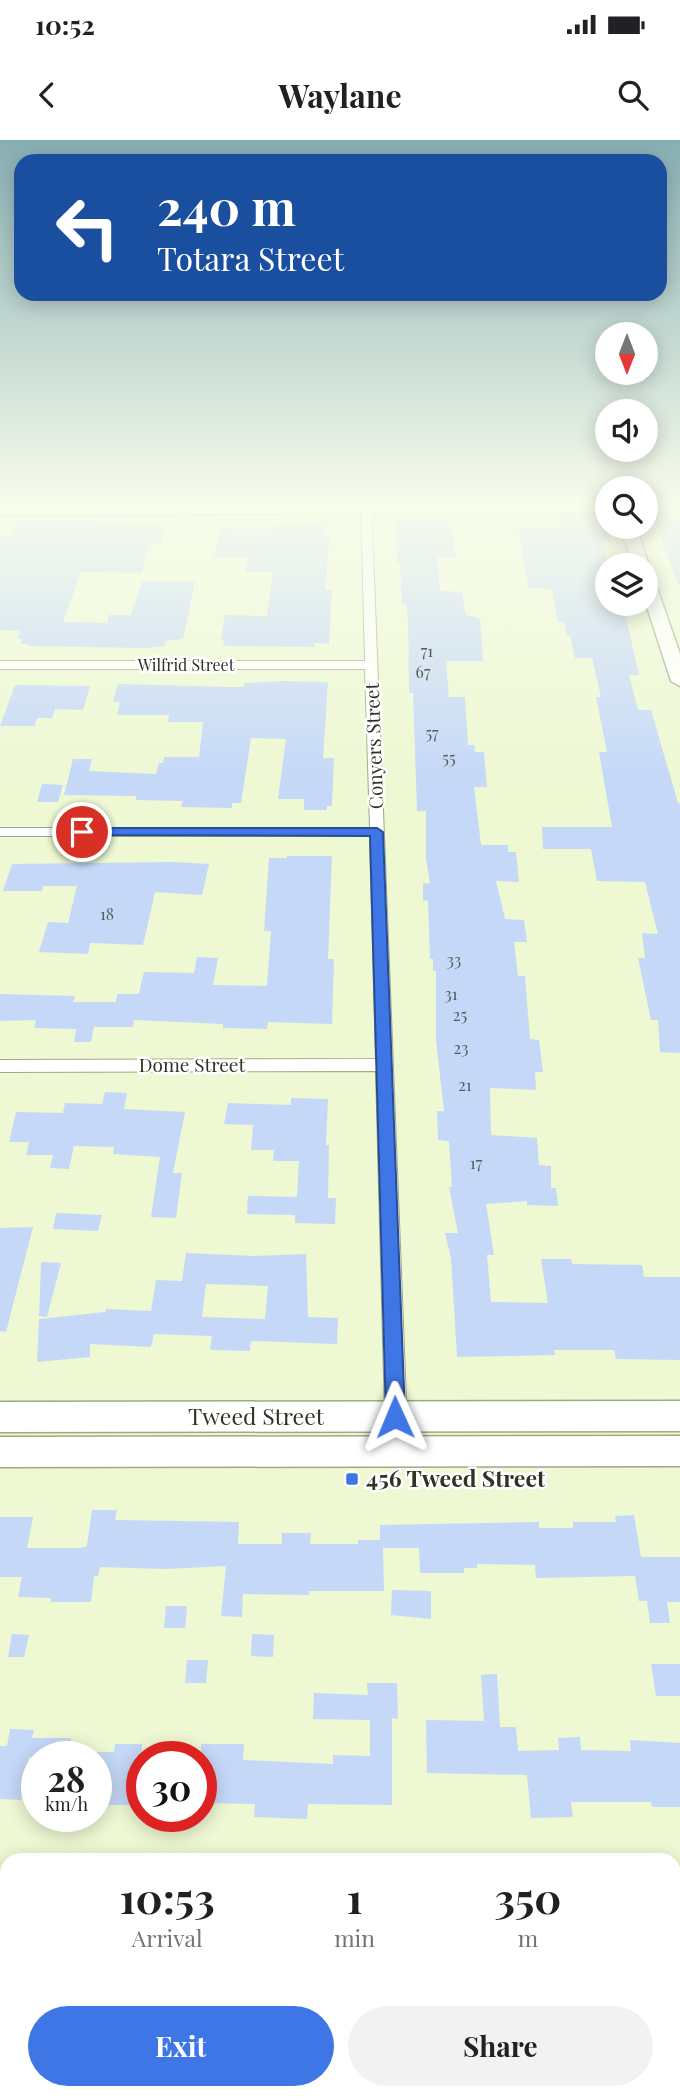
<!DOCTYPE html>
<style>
body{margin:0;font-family:"Playfair Display",serif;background:#f2f2f2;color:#202124;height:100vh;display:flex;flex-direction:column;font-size:26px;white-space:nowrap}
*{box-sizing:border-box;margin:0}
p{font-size:23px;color:#757577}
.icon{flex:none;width:38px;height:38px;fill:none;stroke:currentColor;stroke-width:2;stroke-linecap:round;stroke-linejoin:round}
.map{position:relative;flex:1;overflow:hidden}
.drawer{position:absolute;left:0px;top:1713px;width:681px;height:247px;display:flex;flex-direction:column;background:#fff;border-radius:21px 21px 0 0;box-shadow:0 4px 18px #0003}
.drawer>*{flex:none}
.guide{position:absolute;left:14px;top:14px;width:653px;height:147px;border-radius:21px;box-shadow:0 4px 18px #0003;background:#1a4fa0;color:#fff;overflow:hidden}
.needle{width:46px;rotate:180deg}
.tools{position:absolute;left:595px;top:182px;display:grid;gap:14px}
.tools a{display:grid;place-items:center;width:63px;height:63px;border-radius:50%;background:#fff;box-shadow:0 4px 18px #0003;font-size:35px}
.speed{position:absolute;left:21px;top:1601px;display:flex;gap:14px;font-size:35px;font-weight:700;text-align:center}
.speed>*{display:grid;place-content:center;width:91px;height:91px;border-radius:50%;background:#fff;box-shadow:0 4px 18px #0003;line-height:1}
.speed small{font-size:18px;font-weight:400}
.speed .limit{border:10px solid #d22;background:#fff;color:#111}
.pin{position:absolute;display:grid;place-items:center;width:60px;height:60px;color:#fff;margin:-30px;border:4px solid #fff;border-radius:50%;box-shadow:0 2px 7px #0007}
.me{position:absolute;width:77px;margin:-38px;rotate:359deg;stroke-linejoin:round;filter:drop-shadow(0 0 5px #0008)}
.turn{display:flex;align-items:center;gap:24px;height:147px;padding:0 28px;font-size:32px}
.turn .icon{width:91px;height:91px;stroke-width:2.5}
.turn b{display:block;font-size:49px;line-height:60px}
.eta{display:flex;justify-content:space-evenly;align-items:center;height:119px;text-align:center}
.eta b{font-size:42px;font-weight:700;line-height:49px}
.action{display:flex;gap:14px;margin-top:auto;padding:14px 28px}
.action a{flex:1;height:80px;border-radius:42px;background:#3e76e6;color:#fff;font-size:28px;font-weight:700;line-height:80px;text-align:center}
.action a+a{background:#f2f2f2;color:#202124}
.status{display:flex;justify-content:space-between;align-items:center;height:49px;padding:0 35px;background:#fff;direction:ltr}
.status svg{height:19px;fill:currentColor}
header{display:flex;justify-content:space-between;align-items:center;height:91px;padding:0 28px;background:#fff;font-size:32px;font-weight:700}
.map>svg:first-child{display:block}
.building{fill:#c5d8f8;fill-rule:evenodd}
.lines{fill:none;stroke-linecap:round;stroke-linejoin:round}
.street-casing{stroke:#a0a886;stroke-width:2}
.secondary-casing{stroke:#a0a886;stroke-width:3}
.street{fill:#fff;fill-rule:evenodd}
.secondary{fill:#fff;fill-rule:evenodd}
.route{fill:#3e76e6;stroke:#284d96;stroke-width:2}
.poi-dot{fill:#3e76e6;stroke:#fff;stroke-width:2.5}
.labels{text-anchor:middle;stroke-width:5;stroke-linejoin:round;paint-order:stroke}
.number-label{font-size:16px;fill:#545c59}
.far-street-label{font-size:16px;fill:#2f3224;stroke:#fff}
.street-label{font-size:19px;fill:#2f3224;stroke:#fff}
.near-street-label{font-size:23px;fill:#2f3224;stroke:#fff}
.near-poi-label{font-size:23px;font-weight:bold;fill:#2f3224;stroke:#fff;text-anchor:start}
</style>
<div class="status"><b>10:52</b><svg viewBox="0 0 49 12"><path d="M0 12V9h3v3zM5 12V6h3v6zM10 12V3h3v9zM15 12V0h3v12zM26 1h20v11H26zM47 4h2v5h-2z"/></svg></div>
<header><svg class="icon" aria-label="back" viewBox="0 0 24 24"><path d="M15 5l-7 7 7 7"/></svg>Waylane<svg class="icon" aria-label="search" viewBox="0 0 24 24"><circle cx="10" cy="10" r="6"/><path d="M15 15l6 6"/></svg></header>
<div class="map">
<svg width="680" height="1959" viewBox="0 0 680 1959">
<rect width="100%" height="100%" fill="#eef8d3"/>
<g class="building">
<path d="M 561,375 L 604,375 L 611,401 L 602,401 L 607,420 L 607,464 L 623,464 L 639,535 L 629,535 L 638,570 L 651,570 L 678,663 L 680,663 L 680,913 L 660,912 L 658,880 L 651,880 L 638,818 L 645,818 L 642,793 L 658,794 L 645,742 L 597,741 L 591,709 L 543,709 L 542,687 L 612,687 L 599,612 L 607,612 L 596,557 L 601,557 L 592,518 L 575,518 L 570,495 L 567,495 L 564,482 L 558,482 L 552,449 L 529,448 L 517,386 L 563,386 Z"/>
<path d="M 396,377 L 450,378 L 456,417 L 437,417 L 440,451 L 462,452 L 466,475 L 480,478 L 483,521 L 446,521 L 449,557 L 465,557 L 468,605 L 474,605 L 475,612 L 484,612 L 487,647 L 474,647 L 481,705 L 508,705 L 508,712 L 516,712 L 519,742 L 496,741 L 505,779 L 524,780 L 527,802 L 514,802 L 518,836 L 525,836 L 530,899 L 539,900 L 543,932 L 535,932 L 536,950 L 490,948 L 491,995 L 537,998 L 539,1025 L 551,1026 L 551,1048 L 556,1048 L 558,1066 L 527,1065 L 527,1061 L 486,1064 L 494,1115 L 487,1115 L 491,1162 L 548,1163 L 541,1119 L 571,1119 L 572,1124 L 642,1125 L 644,1137 L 680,1137 L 680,1220 L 616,1219 L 614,1210 L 554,1210 L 555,1215 L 457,1217 L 451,1118 L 445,1093 L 458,1093 L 449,1047 L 452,1047 L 449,1001 L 438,1000 L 437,971 L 444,971 L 436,900 L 436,831 L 433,831 L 433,819 L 430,819 L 428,761 L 423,760 L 423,743 L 430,744 L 426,718 L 426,671 L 417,671 L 413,553 L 409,553 L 408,479 L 406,464 L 402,464 L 400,424 L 397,424 Z"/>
<path d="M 654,379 L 680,379 L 680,444 L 678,444 Z"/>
<path d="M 17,380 L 164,384 L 161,404 L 150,404 L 142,433 L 81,432 L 63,482 L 107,483 L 109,475 L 131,475 L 142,441 L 195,442 L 183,499 L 165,501 L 165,506 L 146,508 L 28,506 L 29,504 L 20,504 L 22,499 L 17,499 L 20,491 L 0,490 L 0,401 L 3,394 L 10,394 Z"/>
<path d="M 296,383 L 325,383 L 325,394 L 330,394 L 325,450 L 332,450 L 329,504 L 314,503 L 314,507 L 223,506 L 224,500 L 221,500 L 225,475 L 267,476 L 273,432 L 245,432 L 248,418 L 214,417 L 221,388 L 270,389 L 276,385 L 296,385 Z"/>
<path d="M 283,541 L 328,542 L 323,618 L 334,618 L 332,666 L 327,666 L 327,670 L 304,670 L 304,659 L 278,659 L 286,599 L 251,598 L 241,663 L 232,663 L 232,668 L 181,667 L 183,661 L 136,660 L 136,656 L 64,655 L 73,619 L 92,619 L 89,631 L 156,634 L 159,623 L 163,623 L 164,617 L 199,617 L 203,582 L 168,582 L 169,575 L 117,575 L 120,562 L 113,562 L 118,544 L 231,547 L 244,547 L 244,543 Z"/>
<path d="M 15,545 L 90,546 L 83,570 L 55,569 L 52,578 L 37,578 L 35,586 L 0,586 Z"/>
<path d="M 42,644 L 63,645 L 58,662 L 37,662 Z"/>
<path d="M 287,716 L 332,716 L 328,819 L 334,819 L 332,884 L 268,882 L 267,889 L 223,888 L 223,884 L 134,880 L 133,887 L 94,887 L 91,902 L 74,902 L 76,889 L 34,888 L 36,880 L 0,881 L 0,854 L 75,856 L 73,862 L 116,862 L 117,854 L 139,854 L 144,832 L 194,833 L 197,817 L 218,818 L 213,845 L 267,846 L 271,791 L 264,791 L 269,718 L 287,718 Z"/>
<path d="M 174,722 L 209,724 L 202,755 L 155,752 L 143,805 L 90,803 L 88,814 L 39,812 L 48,782 L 68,783 L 77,746 L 43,746 L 42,751 L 3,751 L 12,724 Z"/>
<path d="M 105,952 L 127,953 L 124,969 L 185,972 L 173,1033 L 182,1033 L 176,1078 L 151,1077 L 160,1017 L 113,1014 L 114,1007 L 74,1006 L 69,1029 L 50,1028 L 53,1015 L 26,1015 L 29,1002 L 9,1002 L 16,972 L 63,973 L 65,963 L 102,964 Z"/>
<path d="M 291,958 L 328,959 L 326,1005 L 329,1005 L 328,1058 L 336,1058 L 335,1084 L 295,1083 L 295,1075 L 247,1074 L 248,1056 L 297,1057 L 299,1021 L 273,1021 L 274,1010 L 251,1010 L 253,985 L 224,984 L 228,963 L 291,965 Z"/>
<path d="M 56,1073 L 102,1075 L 98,1091 L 53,1089 Z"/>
<path d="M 33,1087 L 6,1192 L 0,1191 L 0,1088 Z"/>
<path d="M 186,1113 L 255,1116 L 306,1114 L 308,1177 L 338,1178 L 337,1204 L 251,1201 L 250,1211 L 210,1210 L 212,1196 L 154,1194 L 151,1207 L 90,1204 L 90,1217 L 37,1222 L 39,1179 L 105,1172 L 106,1169 L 151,1171 L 156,1140 L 182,1141 ZM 206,1144 L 268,1146 L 265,1179 L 202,1177 Z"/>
<path d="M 41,1122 L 61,1123 L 47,1177 L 39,1176 Z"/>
<path d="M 92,1370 L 117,1370 L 115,1380 L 239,1382 L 238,1404 L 282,1404 L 282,1393 L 311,1393 L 310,1404 L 358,1404 L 358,1400 L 380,1400 L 380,1385 L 539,1382 L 539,1388 L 573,1388 L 573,1382 L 616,1382 L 615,1376 L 634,1375 L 641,1417 L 680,1417 L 680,1462 L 667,1462 L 670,1483 L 650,1483 L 647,1461 L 639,1461 L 635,1436 L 536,1438 L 535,1425 L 477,1424 L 477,1428 L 464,1428 L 464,1433 L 420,1433 L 419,1408 L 383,1408 L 384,1451 L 309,1451 L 309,1455 L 243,1454 L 242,1477 L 221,1476 L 226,1426 L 164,1429 L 100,1427 L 98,1436 L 94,1436 L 91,1462 L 51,1462 L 51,1458 L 18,1457 L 22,1437 L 0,1437 L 0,1377 L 33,1377 L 27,1408 L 80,1408 L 87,1406 Z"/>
<path d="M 392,1450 L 431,1451 L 431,1479 L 391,1475 Z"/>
<path d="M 166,1466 L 187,1466 L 185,1488 L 164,1488 Z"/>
<path d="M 12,1494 L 29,1495 L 24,1517 L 8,1517 Z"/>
<path d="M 252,1494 L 274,1495 L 273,1517 L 251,1516 Z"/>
<path d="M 187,1520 L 208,1520 L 206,1543 L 185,1543 Z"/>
<path d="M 651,1524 L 680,1524 L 680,1556 L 656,1556 Z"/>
<path d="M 497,1534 L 500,1587 L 516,1587 L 518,1611 L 559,1610 L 558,1598 L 580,1597 L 581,1610 L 631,1611 L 630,1600 L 680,1603 L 680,1667 L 652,1667 L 651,1662 L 571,1662 L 573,1677 L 531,1678 L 527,1635 L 427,1633 L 426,1580 L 484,1581 L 481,1535 Z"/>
<path d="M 367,1543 L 397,1543 L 398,1579 L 392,1578 L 392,1665 L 308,1664 L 307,1679 L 254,1677 L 255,1664 L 201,1663 L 201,1604 L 244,1604 L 243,1620 L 333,1624 L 333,1615 L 370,1616 L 370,1580 L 313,1579 L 314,1553 L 368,1555 Z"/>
<path d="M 10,1589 L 34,1590 L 32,1598 L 71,1598 L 68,1617 L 29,1617 L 21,1660 L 0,1659 L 0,1606 L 7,1606 Z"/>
<path d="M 115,1604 L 142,1604 L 142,1665 L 96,1665 L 96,1612 L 114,1612 Z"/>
</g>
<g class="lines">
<g class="street-casing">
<g id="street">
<path d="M 361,362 L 371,362 L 408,1312 L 405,1319 L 397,1322 L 389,1319 L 386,1312 L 376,931 L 0,932 L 0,920 L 376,919 L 370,696 L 0,696 L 0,688 L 370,688 L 365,529 L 0,529 L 0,521 L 365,521 Z"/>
<rect x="0" y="1747" width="7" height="26"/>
<rect x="674" y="1747" width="6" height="26"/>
</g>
</g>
<g class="secondary-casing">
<g id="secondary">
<path d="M 607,362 L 607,372 L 0,375 L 0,365 Z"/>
<path d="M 646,362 L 680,363 L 680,373 L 646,371 Z"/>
<path d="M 620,387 L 636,387 L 649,425 L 647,428 L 646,425 L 633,425 Z"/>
<path d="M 646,434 L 654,439 L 680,514 L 680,546 L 671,541 L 646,464 Z"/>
<path d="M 680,1261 L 680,1291 L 0,1292 L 0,1262 Z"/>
<path d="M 680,1296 L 680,1326 L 0,1327 L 0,1297 Z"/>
</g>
</g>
<use href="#street" class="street"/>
<use href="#secondary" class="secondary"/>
</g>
<linearGradient id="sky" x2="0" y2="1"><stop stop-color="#87aeb3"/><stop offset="0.57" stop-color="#f7fceb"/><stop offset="1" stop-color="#f7fceb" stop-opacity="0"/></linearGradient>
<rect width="680" height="637" fill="url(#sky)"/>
<path class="route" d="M 82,688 L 377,688 L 383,692 L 405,1277 L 402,1283 L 395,1286 L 389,1283 L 386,1277 L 370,696 L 77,695 L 77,689 Z"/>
<rect class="poi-dot" x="345" y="1332" width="14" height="14" rx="3.5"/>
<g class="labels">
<g class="number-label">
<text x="427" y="517">71</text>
<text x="423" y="538">67</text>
<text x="432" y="599">57</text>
<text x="449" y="624">55</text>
<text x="107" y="780">18</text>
<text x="454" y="826">33</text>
<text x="451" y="860">31</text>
<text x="460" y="881">25</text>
<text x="461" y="914">23</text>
<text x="465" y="951">21</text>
<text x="476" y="1029">17</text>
</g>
<g class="far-street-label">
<text x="186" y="531">Wilfrid Street</text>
</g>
<g class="street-label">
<text transform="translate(374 606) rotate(-92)" y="7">Conyers Street</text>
<text x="192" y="932">Dome Street</text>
</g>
<g class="near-street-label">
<text x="256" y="1285">Tweed Street</text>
</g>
<g class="near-poi-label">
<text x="366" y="1347">456 Tweed Street</text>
</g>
</g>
</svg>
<div class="tools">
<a><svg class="needle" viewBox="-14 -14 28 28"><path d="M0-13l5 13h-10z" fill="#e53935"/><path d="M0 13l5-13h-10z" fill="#757577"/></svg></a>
<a><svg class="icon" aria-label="sound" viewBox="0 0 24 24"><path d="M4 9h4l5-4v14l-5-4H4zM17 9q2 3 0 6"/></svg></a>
<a><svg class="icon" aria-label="search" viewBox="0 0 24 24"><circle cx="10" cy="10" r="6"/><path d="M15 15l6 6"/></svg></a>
<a><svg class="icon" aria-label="layers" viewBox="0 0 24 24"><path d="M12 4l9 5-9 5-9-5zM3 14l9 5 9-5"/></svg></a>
</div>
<div class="speed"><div>28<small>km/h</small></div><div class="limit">30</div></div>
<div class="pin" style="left:82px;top:692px;background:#d93025"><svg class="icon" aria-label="arrive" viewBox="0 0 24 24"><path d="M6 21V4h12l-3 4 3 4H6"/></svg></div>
<svg class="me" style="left:395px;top:1277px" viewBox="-20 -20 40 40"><path d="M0-17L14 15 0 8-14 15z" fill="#3e76e6" stroke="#fff" stroke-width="4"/></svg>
<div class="guide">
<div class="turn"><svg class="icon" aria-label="left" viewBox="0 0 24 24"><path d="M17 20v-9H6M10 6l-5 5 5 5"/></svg><div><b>240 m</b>Totara Street</div></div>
</div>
<section class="drawer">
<div class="eta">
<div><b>10:53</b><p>Arrival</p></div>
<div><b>1</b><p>min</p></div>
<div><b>350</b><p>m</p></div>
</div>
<div class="action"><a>Exit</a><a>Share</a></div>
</section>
</div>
